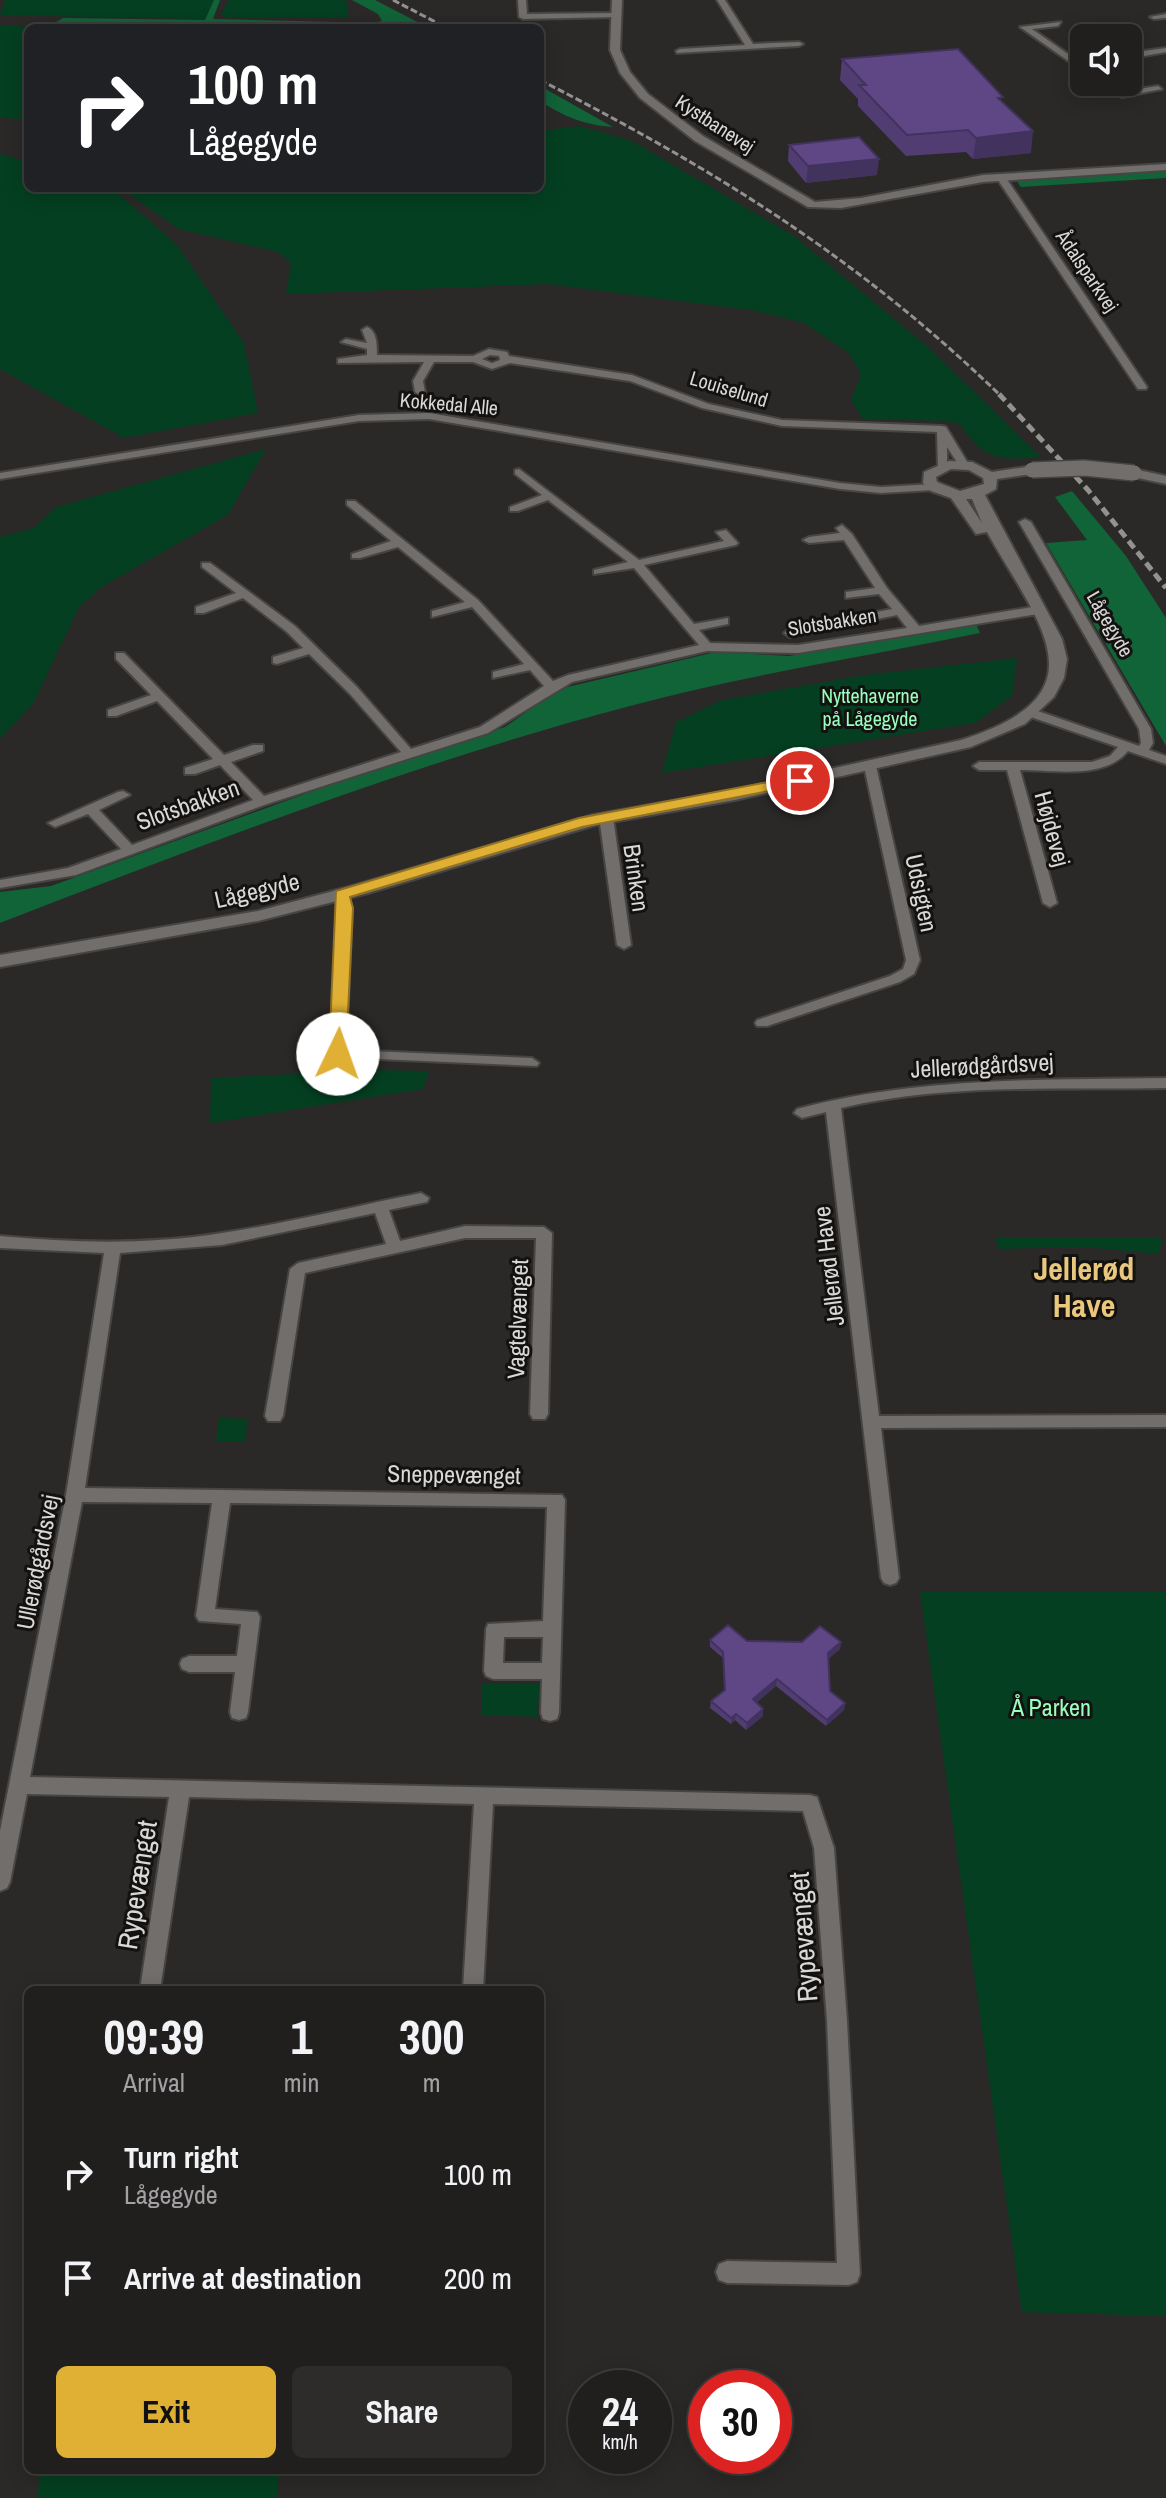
<!DOCTYPE html>
<meta charset="utf-8">
<style>
body{margin:0;font-family:"Archivo Narrow",sans-serif;background:#2d2c2a;color:#f1f3f6;height:100vh;display:flex;flex-direction:column;font-size:30px;white-space:nowrap}
*{box-sizing:border-box;margin:0}
p{font-size:26px;color:#a2a2a4}
.icon{flex:none;width:44px;height:44px;fill:none;stroke:currentColor;stroke-width:2;stroke-linecap:round;stroke-linejoin:round}
.map{position:relative;flex:1;overflow:hidden}
.sheet{position:absolute;left:24px;top:1986px;width:520px;height:488px;display:flex;flex-direction:column;background:#201f1d;border-radius:12px;box-shadow:0 4px 20px #0003,0 0 0 2px #3d3d3b}
.sheet>*{flex:none}
.guide{position:absolute;left:24px;top:24px;width:520px;height:168px;border-radius:12px;box-shadow:0 4px 20px #0003,0 0 0 2px #3d3d3b;background:#202124;color:#fff;overflow:hidden}
.tools{position:absolute;left:1070px;top:24px;display:grid;gap:16px}
.tools a{display:grid;place-items:center;width:72px;height:72px;border-radius:12px;background:#201f1d;box-shadow:0 4px 20px #0003,0 0 0 2px #3d3d3b;font-size:40px}
.speed{position:absolute;left:568px;top:2370px;display:flex;gap:16px;font-size:40px;font-weight:700;text-align:center}
.speed>*{display:grid;place-content:center;width:104px;height:104px;border-radius:50%;background:#201f1d;box-shadow:0 4px 20px #0003,0 0 0 2px #3d3d3b;line-height:1}
.speed small{font-size:20px;font-weight:400}
.speed .limit{border:12px solid #d22;background:#fff;color:#111}
.pin{position:absolute;display:grid;place-items:center;width:68px;height:68px;color:#fff;margin:-34px;border:4px solid #fff;border-radius:50%;box-shadow:0 2px 8px #0007}
.me{position:absolute;width:88px;margin:-44px;rotate:3deg;stroke-linejoin:round;filter:drop-shadow(0 0 6px #0008)}
.turn{display:flex;align-items:center;gap:28px;height:168px;padding:0 32px;font-size:36px}
.turn .icon{width:104px;height:104px;stroke-width:2.5}
.turn b{display:block;font-size:56px;line-height:68px}
.eta{display:flex;justify-content:space-evenly;align-items:center;height:136px;text-align:center}
.eta b{font-size:48px;font-weight:800;line-height:56px}
.action{display:flex;gap:16px;margin-top:auto;padding:16px 32px}
.action a{flex:1;height:92px;border-radius:12px;background:#e0b034;color:#111;font-size:32px;font-weight:800;line-height:92px;text-align:center}
.action a+a{background:#2d2c2a;color:#f1f3f6}
ul{padding:0;list-style:none}
li{display:flex;align-items:center;gap:24px;height:104px;padding:0 32px}
li div{flex:1}
li b{display:block;font-size:30px}
li em{font-style:normal}
.map>svg:first-child{display:block}
.green{fill:#043f21}
.forest{fill:#116338}
.lines{fill:none;stroke-linecap:round;stroke-linejoin:round}
.minor-casing{stroke:#474543;stroke-width:4}
.tertiary-casing{stroke:#474543;stroke-width:4}
.minor{fill:#716e6b;fill-rule:evenodd}
.tertiary{fill:#716e6b;fill-rule:evenodd}
.rail-far1{stroke:#949291;stroke-width:3;stroke-dasharray:7 3;stroke-linecap:butt}
.rail{stroke:#949291;stroke-width:5;stroke-dasharray:9 5;stroke-linecap:butt}
.tertiary-bridge-casing{stroke:#474543;stroke-width:18;stroke-linecap:butt}
.tertiary-bridge{stroke:#716e6b;stroke-width:15}
.wall{fill:#523d73}
.shaded-wall{fill:#42325e}
.building{fill:#5f4786;stroke:#42325e;stroke-width:2}
.route{fill:#e0b034;stroke:#927222;stroke-width:2}
.labels{text-anchor:middle;stroke-width:6;stroke-linejoin:round;paint-order:stroke}
.far-street-label{font-size:20px;fill:#dad8d7;stroke:#131211}
.far-park-label{font-size:20px;fill:#99ffbd;stroke:#131211}
.street-label{font-size:24px;fill:#dad8d7;stroke:#131211}
.park-label{font-size:24px;fill:#99ffbd;stroke:#131211}
.near-street-label{font-size:28px;fill:#dad8d7;stroke:#131211}
.district-label{font-size:32px;font-weight:bold;fill:#e9c87e;stroke:#131211}
</style>
<div class="map">
<svg width="1166" height="2498" viewBox="0 0 1166 2498">
<rect width="100%" height="100%" fill="#2b2927"/>
<g class="green">
<path d="M 5,0 L 214,0 L 205,19 L 0,15 Z"/>
<path d="M 229,0 L 343,0 L 348,3 L 348,17 L 228,18 L 221,15 Z"/>
<path d="M 0,26 L 166,28 L 28,28 L 28,119 L 0,118 Z"/>
<path d="M 580,126 L 632,141 L 794,236 L 928,347 L 1041,457 C 999,461 984,460 960,424 L 947,421 L 863,419 L 851,400 L 861,374 L 849,353 L 804,323 L 757,311 L 548,284 L 286,294 L 291,263 L 278,252 L 179,229 L 120,188 L 540,188 L 540,131 Z"/>
<path d="M 0,154 L 28,162 L 28,188 L 112,188 L 177,245 L 244,343 L 258,413 L 124,438 L 0,369 Z"/>
<path d="M 266,449 L 228,515 L 103,586 L 79,607 L 33,704 L 0,738 L 0,537 L 34,528 L 56,507 Z"/>
<path d="M 1017,658 L 1012,696 L 975,723 L 662,773 L 676,722 L 722,700 L 865,675 Z"/>
<path d="M 374,1070 L 429,1071 L 423,1089 L 210,1123 L 211,1078 Z"/>
<path d="M 995,1238 L 1162,1238 L 1159,1254 L 1085,1247 L 999,1249 Z"/>
<path d="M 219,1418 L 248,1419 L 245,1441 L 216,1442 Z"/>
<path d="M 920,1592 L 1166,1592 L 1166,2316 L 1022,2312 Z"/>
<path d="M 481,1683 L 540,1684 L 537,1717 L 481,1715 Z"/>
<path d="M 41,2470 L 279,2470 L 277,2498 L 37,2498 Z"/>
</g>
<g class="forest">
<path d="M 214,0 L 220,0 L 213,19 L 374,23 L 382,21 L 378,14 L 352,0 L 375,0 L 429,28 L 74,27 L 53,24 L 63,18 L 205,20 Z"/>
<path d="M 540,86 L 613,127 C 584,125 565,117 540,101 Z"/>
<path d="M 1166,170 L 1166,178 L 1021,187 L 1016,180 Z"/>
<path d="M 1072,491 L 1126,556 L 1166,618 L 1166,746 L 1046,543 L 1087,540 L 1055,497 Z"/>
<path d="M 976,624 L 980,633 C 864,657 745,675 630,706 C 415,763 207,843 0,923 L 0,892 L 51,886 L 327,786 L 505,727 L 559,689 L 716,652 L 789,656 Z"/>
</g>
<g class="lines">
<g class="minor-casing">
<g id="minor">
<path d="M 518,0 L 526,0 L 527,14 L 616,13 L 620,15 L 616,17 L 523,19 L 519,17 Z"/>
<path d="M 717,0 L 725,0 L 753,44 L 799,42 L 803,44 L 799,46 L 677,53 L 676,51 L 680,49 L 745,45 Z"/>
<path d="M 1166,14 L 1166,18 L 1154,19 L 1150,17 Z"/>
<path d="M 1061,22 L 1058,26 L 1032,29 L 1084,65 L 1084,72 L 1020,27 Z"/>
<path d="M 1166,48 L 1166,52 L 1128,59 L 1128,53 Z"/>
<path d="M 1101,82 L 1111,82 L 1124,91 L 1158,86 L 1162,89 L 1122,97 Z"/>
<path d="M 998,175 L 1004,175 L 1147,387 L 1146,389 L 1138,389 L 996,177 Z"/>
<path d="M 367,327 C 377,331 377,345 377,355 L 473,356 L 489,349 L 507,352 L 509,356 L 632,375 L 709,404 L 782,420 L 942,426 L 946,427 L 969,465 L 960,467 L 947,447 L 947,466 L 938,468 L 937,432 L 782,426 L 702,408 L 630,381 L 510,363 L 492,369 L 473,362 L 434,362 L 423,381 L 425,392 L 420,395 L 415,392 L 413,381 L 424,362 L 338,363 L 338,359 L 367,355 L 367,349 L 341,342 L 346,339 L 367,343 L 362,330 ZM 490,355 L 499,356 L 500,360 L 492,363 L 482,359 Z"/>
<path d="M 429,413 L 840,483 L 881,487 L 934,484 L 940,487 L 934,490 L 881,493 L 840,489 L 429,419 L 359,421 L 0,479 L 0,473 L 359,415 Z"/>
<path d="M 519,469 L 639,560 L 724,541 L 716,532 L 726,530 L 738,543 L 736,545 L 644,565 L 694,624 L 728,618 L 728,624 L 699,630 L 710,643 L 798,645 L 907,628 L 897,615 L 790,637 L 784,633 L 790,629 L 892,609 L 879,594 L 846,598 L 846,592 L 875,588 L 844,540 L 809,543 L 803,540 L 809,537 L 840,533 L 836,528 L 842,525 L 852,534 L 887,588 L 919,626 L 1038,606 L 1044,610 L 1038,614 L 798,653 L 707,651 L 572,682 L 488,733 L 267,804 L 76,875 L 0,888 L 0,880 L 68,868 L 121,849 L 88,814 L 55,827 L 48,823 L 118,792 L 123,791 L 130,795 L 99,810 L 132,845 L 253,800 L 220,765 L 195,774 L 185,774 L 185,768 L 213,759 L 157,701 L 116,716 L 108,716 L 108,710 L 151,695 L 116,659 L 116,653 L 124,653 L 224,755 L 253,745 L 263,745 L 263,751 L 231,762 L 264,796 L 401,752 L 349,693 L 309,654 L 277,664 L 273,663 L 273,657 L 303,648 L 287,632 L 243,598 L 204,613 L 196,613 L 196,607 L 236,593 L 202,567 L 202,563 L 210,563 L 295,626 L 357,687 L 411,749 L 480,727 L 544,686 L 530,670 L 493,678 L 493,672 L 524,664 L 472,607 L 432,617 L 432,611 L 465,602 L 398,547 L 360,558 L 352,558 L 352,554 L 391,541 L 347,505 L 347,501 L 355,501 L 478,600 L 553,681 L 568,675 L 699,645 L 634,568 L 594,574 L 594,570 L 628,562 L 548,500 L 518,511 L 510,511 L 510,507 L 542,495 L 515,474 L 515,470 Z"/>
<path d="M 1025,519 L 1031,522 L 1151,729 L 1153,743 L 1149,750 L 1166,756 L 1166,764 L 1128,751 C 1104,780 1054,770 1020,770 L 1057,903 L 1050,907 L 1043,903 L 1007,770 L 979,770 L 973,766 L 979,762 L 1092,762 L 1110,756 L 1118,747 L 1025,715 L 1023,712 L 1029,708 L 1139,746 L 1141,743 L 1139,729 L 1019,522 Z"/>
<path d="M 870,762 L 876,766 L 920,960 L 914,974 L 900,982 L 767,1026 L 757,1026 L 755,1023 L 757,1020 L 890,976 L 903,969 L 906,960 L 864,766 Z"/>
<path d="M 606,813 L 613,817 L 631,945 L 624,949 L 617,945 L 599,817 Z"/>
<path d="M 341,891 L 348,895 L 352,908 L 346,1050 L 532,1058 L 539,1063 L 537,1066 L 333,1057 L 331,1054 L 338,908 L 334,895 Z"/>
<path d="M 1166,1078 L 1166,1088 C 1059,1090 946,1083 841,1108 L 879,1416 L 1166,1415 L 1166,1427 L 881,1428 L 899,1578 L 896,1583 L 890,1585 L 884,1583 L 881,1578 L 826,1112 L 802,1118 L 794,1113 L 797,1109 C 916,1077 1042,1080 1166,1078 Z"/>
<path d="M 421,1193 L 429,1198 L 427,1202 L 389,1210 L 400,1241 L 465,1226 L 544,1227 L 552,1233 L 548,1414 L 545,1419 L 533,1419 L 530,1414 L 536,1238 L 465,1238 L 305,1273 L 283,1416 L 280,1421 L 268,1421 L 265,1416 L 290,1269 L 298,1263 L 386,1244 L 375,1213 L 222,1245 L 120,1253 L 85,1488 L 562,1495 L 565,1500 L 559,1713 L 557,1719 L 550,1721 L 543,1719 L 541,1713 L 542,1679 L 493,1679 L 486,1676 L 484,1671 L 486,1629 L 488,1624 L 543,1621 L 547,1507 L 230,1503 L 215,1609 L 257,1612 L 260,1617 L 248,1712 L 246,1718 L 239,1720 L 232,1718 L 230,1712 L 235,1672 L 189,1672 L 182,1669 L 180,1664 L 182,1659 L 189,1656 L 237,1656 L 241,1624 L 199,1621 L 196,1616 L 212,1503 L 82,1502 L 30,1777 L 810,1795 L 817,1797 L 834,1848 L 847,2021 L 860,2274 L 857,2282 L 849,2285 L 727,2283 L 719,2280 L 716,2272 L 719,2264 L 727,2261 L 837,2263 L 827,2021 L 814,1848 L 803,1811 L 493,1804 L 483,1990 L 463,1990 L 474,1804 L 189,1797 L 160,1990 L 140,1990 L 169,1797 L 27,1794 L 10,1882 L 7,1888 L 0,1891 L 0,1831 L 66,1495 L 104,1253 L 0,1248 L 0,1236 C 74,1243 148,1245 222,1233 C 289,1223 355,1206 421,1193 ZM 504,1637 L 543,1637 L 542,1663 L 503,1663 Z"/>
</g>
</g>
<g class="tertiary-casing">
<g id="tertiary">
<path d="M 612,0 L 622,0 L 620,50 L 630,72 L 648,94 L 703,136 L 815,202 L 861,198 L 983,175 L 1166,164 L 1166,170 L 983,182 L 841,208 L 808,207 L 695,141 L 640,98 L 620,73 L 610,50 Z"/>
<path d="M 949,461 L 972,462 L 992,472 L 1032,466 L 1039,470 L 1032,474 L 997,479 L 996,489 L 985,495 L 1062,639 L 1067,659 L 1064,678 L 1054,697 L 1025,724 L 971,747 L 735,800 L 595,825 L 368,893 L 258,921 L 0,967 L 0,955 L 258,911 L 356,885 L 593,815 L 735,790 L 961,740 C 1107,694 1039,625 987,532 L 976,534 L 951,498 L 931,491 L 923,483 L 924,472 ZM 951,469 L 969,470 L 983,478 L 984,484 L 960,491 L 937,482 L 936,477 ZM 966,499 L 972,499 L 982,523 Z"/>
<path d="M 1134,469 L 1166,476 L 1166,484 L 1129,476 L 1129,470 Z"/>
</g>
</g>
<use href="#minor" class="minor"/>
<use href="#tertiary" class="tertiary"/>
<g class="rail-far1">
<path d="M 393,0 L 447,28"/>
<path d="M 540,80 C 716,170 858,258 1001,396"/>
</g>
<path class="rail" d="M 999,394 L 1088,490 L 1166,588"/>
<g class="tertiary-bridge-casing">
<path id="tertiary-bridge" d="M 1032,470 L 1084,468 L 1134,473"/>
</g>
<use href="#tertiary-bridge" class="tertiary-bridge"/>
</g>
<g class="wall">
<path d="M 842,59 L 1002,102 L 1031,153 L 973,159 L 966,152 L 906,156 L 858,106 L 858,99 L 840,80 Z"/>
<path d="M 789,145 L 877,175 L 806,183 L 788,161 Z"/>
<path d="M 710,1640 L 841,1642 L 840,1649 L 828,1659 L 830,1691 L 845,1703 L 844,1710 L 826,1726 L 776,1686 L 756,1703 L 763,1716 L 746,1730 L 735,1720 L 731,1724 L 710,1708 L 711,1701 L 724,1690 L 723,1658 L 710,1647 Z"/>
</g>
<g class="shaded-wall">
<path d="M 1033,131 L 1031,153 L 973,159 L 976,138 Z"/>
<path d="M 879,159 L 877,175 L 806,183 L 808,166 Z"/>
<path d="M 841,1642 L 840,1649 L 827,1660 L 828,1653 Z"/>
<path d="M 777,1679 L 776,1686 L 752,1706 L 753,1699 Z"/>
<path d="M 845,1703 L 844,1710 L 826,1726 L 827,1720 Z"/>
<path d="M 763,1709 L 763,1716 L 746,1730 L 747,1723 Z"/>
<path d="M 736,1714 L 735,1720 L 731,1724 L 731,1718 Z"/>
</g>
<g class="building">
<path d="M 958,49 L 1003,97 L 998,98 L 1033,131 L 976,138 L 968,130 L 907,135 L 859,85 L 866,85 L 842,59 Z"/>
<path d="M 859,137 L 879,159 L 808,166 L 789,145 Z"/>
<path d="M 728,1625 L 747,1641 L 802,1642 L 820,1626 L 841,1642 L 828,1653 L 830,1691 L 845,1703 L 827,1720 L 777,1679 L 753,1699 L 763,1709 L 747,1723 L 736,1714 L 731,1718 L 711,1701 L 725,1690 L 723,1652 L 710,1640 Z"/>
</g>
<path class="route" d="M 800,776 L 807,781 L 805,784 L 582,827 L 350,897 L 353,908 L 346,1054 L 338,1060 L 329,1054 L 336,891 L 579,818 Z"/>
<g class="labels">
<g class="far-street-label">
<text transform="translate(715 124) rotate(33)" y="7">Kystbanevej</text>
<text transform="translate(1087 271) rotate(56)" y="7">Ådalsparkvej</text>
<text transform="translate(729 389) rotate(17)" y="7">Louiselund</text>
<text transform="translate(449 404) rotate(5)" y="7">Kokkedal Alle</text>
<text transform="translate(832 622) rotate(-9)" y="7">Slotsbakken</text>
<text transform="translate(1110 624) rotate(60)" y="7">Lågegyde</text>
</g>
<g class="far-park-label">
<text x="870" y="703">Nyttehaverne<tspan x="870" dy="23">på Lågegyde</tspan></text>
</g>
<g class="street-label">
<text transform="translate(188 805) rotate(-20)" y="8">Slotsbakken</text>
<text transform="translate(1052 829) rotate(75)" y="8">Højdevej</text>
<text transform="translate(636 878) rotate(82)" y="8">Brinken</text>
<text transform="translate(257 891) rotate(-13)" y="8">Lågegyde</text>
<text transform="translate(921 893) rotate(78)" y="8">Udsigten</text>
<text transform="translate(982 1066) rotate(-3)" y="8">Jellerødgårdsvej</text>
<text transform="translate(829 1266) rotate(-97)" y="8">Jellerød Have</text>
<text transform="translate(518 1319) rotate(-88)" y="8">Vagtelvænget</text>
<text transform="translate(454 1475) rotate(1)" y="8">Sneppevænget</text>
<text transform="translate(38 1562) rotate(-79)" y="8">Ullerødgårdsvej</text>
</g>
<g class="park-label">
<text x="1051" y="1716">Å Parken</text>
</g>
<g class="near-street-label">
<text transform="translate(137 1885) rotate(-81)" y="10">Rypevænget</text>
<text transform="translate(803 1937) rotate(-94)" y="10">Rypevænget</text>
</g>
<g class="district-label">
<text x="1084" y="1280">Jellerød<tspan x="1084" dy="37">Have</tspan></text>
</g>
</g>
</svg>
<div class="tools">
<a><svg class="icon" aria-label="sound" viewBox="0 0 24 24"><path d="M4 9h4l5-4v14l-5-4H4zM17 9q2 3 0 6"/></svg></a>
</div>
<div class="speed"><div>24<small>km/h</small></div><div class="limit">30</div></div>
<div class="pin" style="left:800px;top:781px;background:#d93025"><svg class="icon" aria-label="arrive" viewBox="0 0 24 24"><path d="M6 21V4h12l-3 4 3 4H6"/></svg></div>
<svg class="me" style="left:338px;top:1054px" viewBox="-20 -20 40 40"><circle r="19" fill="#fff"/><path d="M0-13L10 11 0 6-10 11z" fill="#e0b034"/></svg>
<div class="guide">
<div class="turn"><svg class="icon" aria-label="right" viewBox="0 0 24 24"><path d="M7 20v-9h11M14 6l5 5-5 5"/></svg><div><b>100 m</b>Lågegyde</div></div>
</div>
<section class="sheet">
<div class="eta">
<div><b>09:39</b><p>Arrival</p></div>
<div><b>1</b><p>min</p></div>
<div><b>300</b><p>m</p></div>
</div>
<ul>
<li><svg class="icon" aria-label="right" viewBox="0 0 24 24"><path d="M7 20v-9h11M14 6l5 5-5 5"/></svg><div><b>Turn right</b><p>Lågegyde</p></div><em>100 m</em></li>
<li><svg class="icon" aria-label="arrive" viewBox="0 0 24 24"><path d="M6 21V4h12l-3 4 3 4H6"/></svg><div><b>Arrive at destination</b></div><em>200 m</em></li>
</ul>
<div class="action"><a>Exit</a><a>Share</a></div>
</section>
</div>
